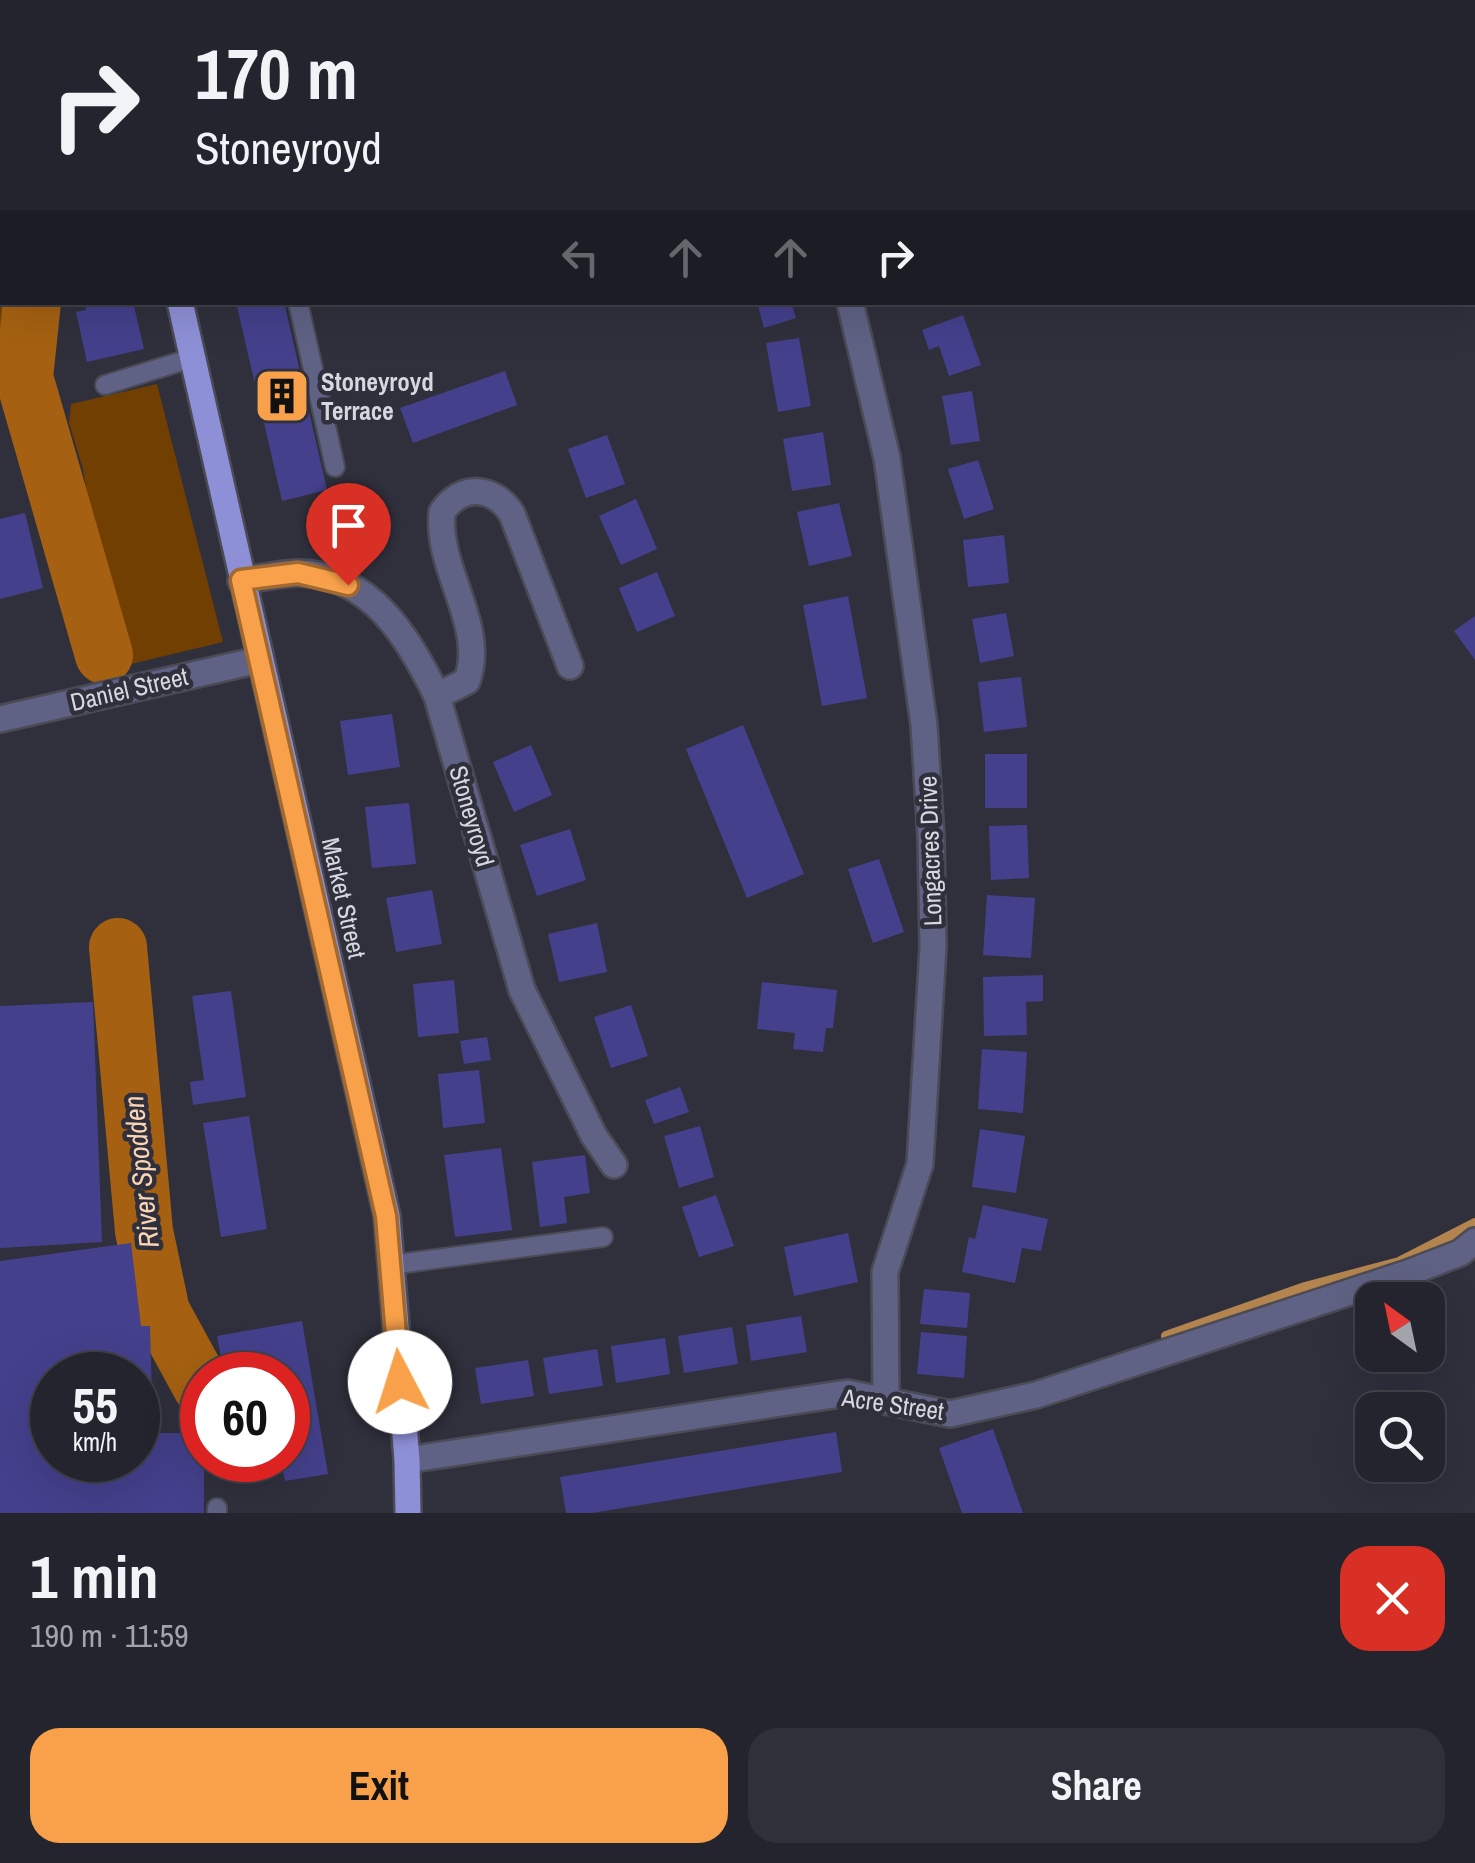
<!DOCTYPE html>
<meta charset="utf-8">
<style>
body{margin:0;font-family:"Archivo Narrow",sans-serif;background:#2f3039;color:#f1f3f6;height:100vh;display:flex;flex-direction:column;font-size:38px;white-space:nowrap}
*{box-sizing:border-box;margin:0}
p{font-size:32px;color:#a3a4aa}
.icon{flex:none;width:55px;height:55px;fill:none;stroke:currentColor;stroke-width:2;stroke-linecap:round;stroke-linejoin:round}
.map{position:relative;height:1513px;overflow:hidden}
.drawer{display:flex;flex-direction:column;background:#23242d;flex:1}
.drawer>*{flex:none}
.banner{position:absolute;left:0px;top:0px;width:1475px;height:305px;box-shadow:0 10px 40px #0002,0 0 0 2px #404149;background:#23242d;color:#f1f3f6;overflow:hidden}
.needle{width:65px;rotate:327deg}
.tools{position:absolute;left:1355px;top:1282px;display:grid;gap:20px}
.tools a{display:grid;place-items:center;width:90px;height:90px;border-radius:20px;background:#23242d;box-shadow:0 10px 40px #0002,0 0 0 2px #404149;font-size:50px}
.speed{position:absolute;left:30px;top:1352px;display:flex;gap:20px;font-size:50px;font-weight:700;text-align:center}
.speed>*{display:grid;place-content:center;width:130px;height:130px;border-radius:50%;background:#23242d;box-shadow:0 10px 40px #0002,0 0 0 2px #404149;line-height:1}
.speed small{font-size:25px;font-weight:400}
.speed .limit{border:15px solid #d22;background:#fff;color:#111}
.pin{position:absolute;display:grid;place-items:center;width:85px;height:85px;color:#fff;margin:-102px -42px;border-radius:50% 50% 50% 0;rotate:-45deg;box-shadow:0 0 10px #0007}
.pin .icon{rotate:45deg}
.me{position:absolute;width:110px;margin:-55px;rotate:355deg;stroke-linejoin:round;filter:drop-shadow(0 0 8px #0008)}
.turn{display:flex;align-items:center;gap:35px;height:210px;padding:0 30px;font-size:45px}
.turn .icon{width:130px;height:130px;stroke-width:2.5}
.turn b{display:block;font-size:70px;line-height:85px}
.lanes{display:flex;align-items:center;height:95px;padding:0 30px;background:#0003;justify-content:center;gap:50px;direction:ltr}
.lanes .off{opacity:.35}
.round{display:grid;place-items:center;flex:none;width:105px;height:105px;border-radius:30px;background:#2f3039}
.headline{display:flex;align-items:center;justify-content:space-between;height:170px;padding:0 30px}
h1{font-size:60px;font-weight:800;line-height:75px}
.primary-button{display:flex;gap:20px;margin-top:auto;padding:20px 30px}
.primary-button a{flex:1;height:115px;border-radius:30px;background:#f8a14a;color:#111;font-size:40px;font-weight:800;line-height:115px;text-align:center}
.primary-button a+a{background:#2f3039;color:#f1f3f6}
.map>svg:first-child{display:block}
.green{fill:#713f02}
.lines{fill:none;stroke-linecap:round;stroke-linejoin:round}
.stream{stroke:#b4844f;stroke-width:10}
.river{stroke:#a56111;stroke-width:58}
.building{fill:#44408c;fill-rule:evenodd}
.lane-casing{stroke:#4a4b56;stroke-width:22}
.street-casing{stroke:#4a4b56;stroke-width:30}
.primary-casing{stroke:#4a4b56;stroke-width:30}
.lane{stroke:#606285;stroke-width:18}
.street{stroke:#606285;stroke-width:25}
.primary{stroke:#8e90d7;stroke-width:25}
.route-casing{stroke:#a16930;stroke-width:25}
.route{stroke:#f8a14a;stroke-width:18}
.labels{text-anchor:middle;stroke-width:9;stroke-linejoin:round;paint-order:stroke}
.poi-label{font-size:25px;font-weight:bold;fill:#d6d7df;stroke:#2f303c;text-anchor:start}
.street-label{font-size:25px;fill:#d6d7df;stroke:#2f303c}
.water-label{font-size:28px;font-style:italic;fill:#fbd5b4;stroke:#2f303c}
</style>
<div class="map">
<svg width="1475" height="1513" viewBox="0 0 1475 1513">
<rect width="100%" height="100%" fill="#2f303c"/>
<g class="green">
<path d="M 0,188 L 2,302 L 14,303 L 9,333 L 0,334 Z"/>
<path d="M 157,384 L 223,642 L 114,668 L 83,469 L 69,423 L 71,404 Z"/>
</g>
<g class="lines">
<path class="stream" d="M 1166,1336 L 1305,1287 L 1399,1262 L 1475,1223"/>
<g class="river">
<path d="M 0,138 L 2,143"/>
<path d="M 32,302 L 24,377 L 104,655"/>
<path d="M 118,947 L 144,1231 L 161,1312 L 202,1387"/>
</g>
</g>
<g class="building">
<path d="M 85,302 L 133,302 L 144,349 L 87,362 L 76,312 L 86,310 Z"/>
<path d="M 236,302 L 284,302 L 327,490 L 282,501 Z"/>
<path d="M 757,302 L 791,302 L 796,318 L 764,328 Z"/>
<path d="M 963,315 L 981,365 L 949,376 L 939,346 L 929,350 L 922,330 Z"/>
<path d="M 799,338 L 811,406 L 778,412 L 766,343 Z"/>
<path d="M 505,371 L 517,405 L 413,443 L 400,408 Z"/>
<path d="M 972,391 L 980,441 L 951,445 L 942,396 Z"/>
<path d="M 823,432 L 831,485 L 792,491 L 783,439 Z"/>
<path d="M 607,435 L 625,484 L 586,498 L 568,449 Z"/>
<path d="M 978,460 L 994,509 L 964,519 L 948,469 Z"/>
<path d="M 636,499 L 657,549 L 621,565 L 599,516 Z"/>
<path d="M 839,503 L 852,556 L 809,566 L 797,512 Z"/>
<path d="M 25,513 L 43,588 L 0,599 L 0,519 Z"/>
<path d="M 1004,535 L 1009,583 L 968,587 L 963,540 Z"/>
<path d="M 657,572 L 675,616 L 637,632 L 619,588 Z"/>
<path d="M 848,596 L 867,698 L 822,706 L 803,605 Z"/>
<path d="M 1006,613 L 1014,656 L 980,663 L 972,619 Z"/>
<path d="M 1475,616 L 1475,660 L 1454,631 Z"/>
<path d="M 1021,677 L 1027,727 L 984,732 L 978,682 Z"/>
<path d="M 392,714 L 400,767 L 348,775 L 340,721 Z"/>
<path d="M 743,725 L 804,874 L 747,898 L 686,749 Z"/>
<path d="M 531,745 L 552,795 L 514,812 L 493,762 Z"/>
<rect x="985" y="754" width="42" height="54"/>
<path d="M 409,803 L 416,864 L 372,868 L 365,807 Z"/>
<path d="M 1027,825 L 1029,878 L 991,880 L 989,826 Z"/>
<path d="M 570,829 L 586,880 L 537,896 L 520,845 Z"/>
<path d="M 879,859 L 904,932 L 873,943 L 848,869 Z"/>
<path d="M 432,890 L 442,944 L 396,952 L 386,898 Z"/>
<path d="M 987,895 L 1035,898 L 1031,958 L 983,955 Z"/>
<path d="M 597,923 L 607,972 L 559,982 L 548,934 Z"/>
<path d="M 1043,975 L 1043,1001 L 1026,1002 L 1027,1035 L 984,1036 L 983,977 Z"/>
<path d="M 454,980 L 459,1033 L 418,1037 L 413,984 Z"/>
<path d="M 762,982 L 837,990 L 833,1028 L 826,1028 L 823,1052 L 793,1049 L 795,1033 L 757,1029 Z"/>
<path d="M 231,991 L 246,1097 L 193,1105 L 190,1082 L 204,1080 L 192,996 Z"/>
<path d="M 93,1002 L 102,1242 L 0,1248 L 0,1006 Z"/>
<path d="M 631,1005 L 648,1056 L 611,1068 L 594,1017 Z"/>
<path d="M 487,1037 L 491,1060 L 464,1064 L 460,1041 Z"/>
<path d="M 982,1049 L 1027,1052 L 1023,1113 L 978,1109 Z"/>
<path d="M 479,1070 L 485,1123 L 443,1128 L 438,1074 Z"/>
<path d="M 680,1087 L 689,1112 L 654,1124 L 645,1100 Z"/>
<path d="M 249,1116 L 267,1229 L 221,1237 L 203,1123 Z"/>
<path d="M 700,1126 L 714,1177 L 679,1188 L 664,1136 Z"/>
<path d="M 980,1129 L 1025,1136 L 1016,1193 L 972,1187 Z"/>
<path d="M 501,1148 L 512,1230 L 455,1237 L 444,1155 Z"/>
<path d="M 585,1155 L 590,1193 L 564,1197 L 567,1223 L 540,1227 L 532,1162 Z"/>
<path d="M 716,1195 L 734,1246 L 699,1257 L 682,1207 Z"/>
<path d="M 983,1205 L 1048,1219 L 1041,1251 L 1022,1248 L 1015,1283 L 962,1272 L 969,1237 L 975,1239 Z"/>
<path d="M 848,1233 L 858,1282 L 794,1296 L 784,1247 Z"/>
<path d="M 131,1243 L 141,1326 L 150,1326 L 153,1433 L 187,1433 L 200,1441 L 204,1460 L 204,1513 L 0,1513 L 0,1261 ZM 52,1375 L 138,1375 L 138,1460 L 52,1460 Z"/>
<path d="M 924,1289 L 970,1293 L 967,1328 L 920,1324 Z"/>
<path d="M 801,1316 L 807,1352 L 751,1361 L 746,1325 Z"/>
<path d="M 302,1321 L 328,1474 L 285,1481 L 281,1460 L 288,1460 L 288,1375 L 241,1375 L 239,1358 L 222,1362 L 217,1336 Z"/>
<path d="M 732,1327 L 738,1364 L 684,1373 L 678,1336 Z"/>
<path d="M 921,1332 L 967,1336 L 964,1378 L 917,1374 Z"/>
<path d="M 665,1338 L 670,1374 L 616,1383 L 611,1346 Z"/>
<path d="M 597,1349 L 603,1386 L 549,1394 L 543,1358 Z"/>
<path d="M 528,1360 L 534,1396 L 481,1404 L 475,1368 Z"/>
<path d="M 993,1429 L 1023,1513 L 962,1513 L 939,1448 Z"/>
<path d="M 836,1432 L 842,1472 L 592,1513 L 566,1513 L 560,1477 Z"/>
</g>
<g class="lines">
<g class="lane-casing">
<g id="lane">
<path d="M 222,0 L 223,2"/>
<path d="M 298,302 L 335,467"/>
<path d="M 105,385 L 192,358"/>
<path d="M 390,1265 L 603,1237"/>
<path d="M 217,1508 L 217,1513"/>
</g>
</g>
<g class="street-casing">
<g id="street">
<path d="M 777,0 L 777,2"/>
<path d="M 850,302 L 887,458 L 924,725 L 931,838 L 933,947 L 920,1164 L 885,1272 L 886,1401"/>
<path d="M 241,581 C 259,578 278,574 296,573 C 370,572 409,638 437,696 L 522,990 L 594,1136 L 614,1165"/>
<path d="M 437,696 L 467,681 C 487,625 436,570 442,512 C 462,483 494,486 512,514 L 570,666"/>
<path d="M 0,719 L 259,660"/>
<path d="M 407,1460 L 847,1393 L 950,1414 L 1036,1395 L 1408,1273 L 1460,1253 L 1475,1241"/>
</g>
</g>
<g class="primary-casing">
<g id="primary">
<path d="M 118,0 L 119,2"/>
<path d="M 180,302 L 387,1216 L 407,1460 L 408,1513"/>
</g>
</g>
<use href="#lane" class="lane"/>
<use href="#street" class="street"/>
<use href="#primary" class="primary"/>
</g>
<g class="lines">
<g class="route-casing">
<path id="route" d="M 348,585 L 298,573 L 241,580 L 386,1216 L 400,1382"/>
</g>
<use href="#route" class="route"/>
</g>
<defs>
<g id="building-square" transform="scale(2.875)"><rect x="-9" y="-9" width="18" height="18" rx="4" fill="#f8a14a" stroke="#2f303c"/><path d="M-4-6H4V6H1V3H-1V6H-4ZM-2.5-4.3h1.7v1.8h-1.7ZM.8-4.3h1.7v1.8H.8ZM-2.5-1h1.7V.8h-1.7ZM.8-1h1.7V.8H.8Z" fill="#111"/></g>
</defs>
<g fill-rule="evenodd">
<use href="#building-square" x="282" y="396"/>
</g>
<g class="labels">
<g class="poi-label">
<text x="321" y="391">Stoneyroyd<tspan x="321" dy="29">Terrace</tspan></text>
</g>
<g class="street-label">
<text transform="translate(129 689) rotate(-13)" y="9">Daniel Street</text>
<text transform="translate(472 816) rotate(74)" y="9">Stoneyroyd</text>
<text transform="translate(930 851) rotate(-92)" y="9">Longacres Drive</text>
<text transform="translate(344 898) rotate(77)" y="9">Market Street</text>
<text transform="translate(893 1404) rotate(8)" y="9">Acre Street</text>
</g>
<g class="water-label">
<text transform="translate(141 1172) rotate(-96)" y="10">River Spodden</text>
</g>
</g>
</svg>
<div class="tools">
<a><svg class="needle" viewBox="-14 -14 28 28"><path d="M0-13l5 13h-10z" fill="#e53935"/><path d="M0 13l5-13h-10z" fill="#a3a4aa"/></svg></a>
<a><svg class="icon" aria-label="search" viewBox="0 0 24 24"><circle cx="10" cy="10" r="6"/><path d="M15 15l6 6"/></svg></a>
</div>
<div class="speed"><div>55<small>km/h</small></div><div class="limit">60</div></div>
<div class="pin" style="left:348px;top:585px;background:#d93025"><svg class="icon" aria-label="arrive" viewBox="0 0 24 24"><path d="M6 21V4h12l-3 4 3 4H6"/></svg></div>
<svg class="me" style="left:400px;top:1382px" viewBox="-20 -20 40 40"><circle r="19" fill="#fff"/><path d="M0-13L10 11 0 6-10 11z" fill="#f8a14a"/></svg>
<div class="banner">
<div class="turn"><svg class="icon" aria-label="right" viewBox="0 0 24 24"><path d="M7 20v-9h11M14 6l5 5-5 5"/></svg><div><b>170 m</b>Stoneyroyd</div></div>
<div class="lanes"><svg class="icon off" aria-label="left" viewBox="0 0 24 24"><path d="M17 20v-9H6M10 6l-5 5 5 5"/></svg><svg class="icon off" aria-label="ahead" viewBox="0 0 24 24"><path d="M12 20V5M6 11l6-6 6 6"/></svg><svg class="icon off" aria-label="ahead" viewBox="0 0 24 24"><path d="M12 20V5M6 11l6-6 6 6"/></svg><svg class="icon" aria-label="right" viewBox="0 0 24 24"><path d="M7 20v-9h11M14 6l5 5-5 5"/></svg></div>
</div>
</div>
<section class="drawer">
<div class="headline"><div><h1>1 min</h1><p>190 m · 11:59</p></div><a class="round" style="background:#d93025;color:#fff"><svg class="icon" aria-label="close" viewBox="0 0 24 24"><path d="M6 6l12 12M18 6L6 18"/></svg></a></div>
<div class="primary-button"><a>Exit</a><a>Share</a></div>
</section>
